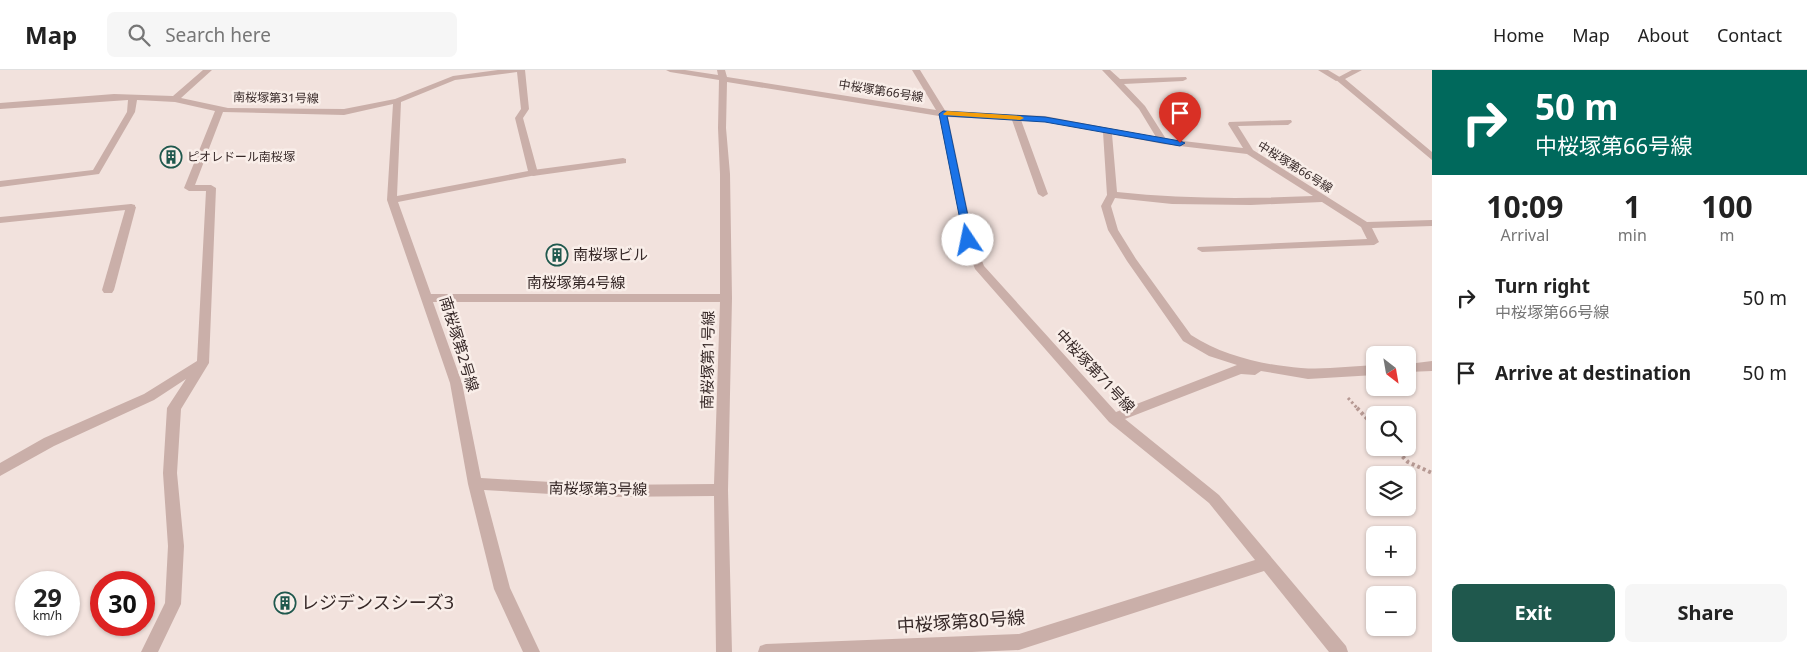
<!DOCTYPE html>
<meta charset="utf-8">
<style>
body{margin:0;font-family:"Noto Sans","Noto Sans JP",sans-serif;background:#f6f6f6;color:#222;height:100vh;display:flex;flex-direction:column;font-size:19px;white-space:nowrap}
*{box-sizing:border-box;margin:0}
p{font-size:16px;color:#767676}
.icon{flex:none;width:28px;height:28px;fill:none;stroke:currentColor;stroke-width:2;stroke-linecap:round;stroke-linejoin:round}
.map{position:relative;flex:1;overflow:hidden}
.details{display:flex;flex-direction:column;background:#fff;width:375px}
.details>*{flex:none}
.guide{background:#00695c;color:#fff;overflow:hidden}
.needle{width:32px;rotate:149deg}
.buttons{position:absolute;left:1366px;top:276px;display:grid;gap:10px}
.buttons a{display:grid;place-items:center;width:50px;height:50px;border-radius:8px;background:#fff;box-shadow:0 1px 4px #0004;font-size:25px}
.speed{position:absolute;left:15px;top:501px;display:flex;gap:10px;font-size:25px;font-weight:700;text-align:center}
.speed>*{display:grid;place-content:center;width:65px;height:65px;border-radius:50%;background:#fff;box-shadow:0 1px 4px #0004;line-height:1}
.speed small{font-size:12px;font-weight:400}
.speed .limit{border:8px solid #d22;background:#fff;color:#111}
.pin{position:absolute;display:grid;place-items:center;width:42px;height:42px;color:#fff;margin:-51px -21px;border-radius:50% 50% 50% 0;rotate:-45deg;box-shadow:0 0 5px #0007}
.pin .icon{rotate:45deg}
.me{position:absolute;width:55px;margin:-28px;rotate:349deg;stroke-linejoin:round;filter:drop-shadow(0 0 4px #0008)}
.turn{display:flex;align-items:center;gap:18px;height:105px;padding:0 20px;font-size:22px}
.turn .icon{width:65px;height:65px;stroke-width:2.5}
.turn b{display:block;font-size:35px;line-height:42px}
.eta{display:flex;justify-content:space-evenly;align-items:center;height:85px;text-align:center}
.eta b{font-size:30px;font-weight:700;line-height:35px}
.cta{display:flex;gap:10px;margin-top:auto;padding:10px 20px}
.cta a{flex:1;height:58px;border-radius:8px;background:#1f584d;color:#fff;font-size:20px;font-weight:700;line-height:58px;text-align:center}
.cta a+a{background:#f6f6f6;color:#222}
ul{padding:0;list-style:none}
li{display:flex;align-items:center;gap:15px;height:75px;padding:0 20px}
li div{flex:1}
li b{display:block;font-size:19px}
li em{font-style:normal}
header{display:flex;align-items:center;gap:30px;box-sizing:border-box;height:70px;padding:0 25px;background:#fff;border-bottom:1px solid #e0e0e0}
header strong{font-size:24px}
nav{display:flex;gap:28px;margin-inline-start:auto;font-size:18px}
.search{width:350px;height:45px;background:#f6f6f6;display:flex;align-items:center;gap:12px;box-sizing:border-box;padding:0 18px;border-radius:8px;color:#767676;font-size:19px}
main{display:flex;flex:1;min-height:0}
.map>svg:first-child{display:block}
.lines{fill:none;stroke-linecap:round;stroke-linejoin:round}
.path-far1{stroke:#b69993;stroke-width:3;stroke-dasharray:2.5 2.5;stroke-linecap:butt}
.path{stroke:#b69993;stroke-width:4;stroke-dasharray:3 3;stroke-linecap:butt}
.lane{fill:#caafa9;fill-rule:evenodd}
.street{fill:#caafa9;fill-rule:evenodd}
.route{fill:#1a73e8;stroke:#114b97}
.slow{fill:#f59e0b}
.labels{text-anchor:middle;stroke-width:5;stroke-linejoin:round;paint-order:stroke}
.far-street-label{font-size:12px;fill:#372928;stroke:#f9eee9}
.far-poi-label{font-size:12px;fill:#372928;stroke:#f9eee9;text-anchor:start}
.poi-label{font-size:15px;fill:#372928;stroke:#f9eee9;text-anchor:start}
.street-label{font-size:15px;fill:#372928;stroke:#f9eee9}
.near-poi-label{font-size:18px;fill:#372928;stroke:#f9eee9;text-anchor:start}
.near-street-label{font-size:18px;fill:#372928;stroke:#f9eee9}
</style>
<header>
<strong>Map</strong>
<div class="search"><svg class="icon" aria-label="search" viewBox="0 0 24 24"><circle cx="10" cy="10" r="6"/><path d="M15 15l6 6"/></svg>Search here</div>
<nav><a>Home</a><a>Map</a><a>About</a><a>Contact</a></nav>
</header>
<main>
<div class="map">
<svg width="1432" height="582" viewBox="0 0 1432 582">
<rect width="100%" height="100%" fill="#f2e2dd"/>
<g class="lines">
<path class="path-far1" d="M 1348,328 L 1358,339"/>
<g class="path">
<path d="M 1357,338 L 1375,357"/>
<path d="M 1394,378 L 1408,392 L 1432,403"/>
</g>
<g class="lane">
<path d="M 1318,0 L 1328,0 L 1343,9 L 1336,11 Z"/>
<path d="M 623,88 L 626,89 L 626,93 L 533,106 L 528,103 L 533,100 Z"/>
<path d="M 131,134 L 136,137 L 114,220 L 112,223 L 104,223 L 102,220 L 126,137 Z"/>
</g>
<g class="street">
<path d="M 203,0 L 212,0 L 181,28 L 228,38 L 344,39 L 395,29 L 453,6 L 498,0 L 525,0 L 529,39 L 523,48 L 538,103 L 536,105 L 398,132 L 431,224 L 720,224 L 720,104 L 718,58 L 719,10 L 670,2 L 666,0 L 685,0 L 718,5 L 717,0 L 725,0 L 727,7 L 936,40 L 912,0 L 920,0 L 946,42 L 1045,46 L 1156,67 L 1139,39 L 1102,0 L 1110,0 L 1120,9 L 1186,7 L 1187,9 L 1183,11 L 1124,14 L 1145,36 L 1166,69 L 1243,78 L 1228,54 L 1229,52 L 1291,50 L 1292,52 L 1288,55 L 1238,56 L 1253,80 L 1367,152 L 1432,150 L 1432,156 L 1372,158 L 1379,172 L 1374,175 L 1202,182 L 1197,179 L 1198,177 L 1367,169 L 1361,157 L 1322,132 L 1251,135 L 1172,134 L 1115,128 L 1111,136 L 1118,160 L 1136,189 L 1191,265 C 1223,286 1264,295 1301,298 C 1325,300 1351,296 1375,295 L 1375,305 L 1308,309 L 1261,301 L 1255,305 L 1241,304 L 1125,349 L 1219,425 L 1346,576 L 1348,582 L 1329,582 L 1264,501 L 1019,580 L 972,582 L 758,582 L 760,576 L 766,574 L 1019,564 L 1255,490 L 1209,433 L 1109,352 L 975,199 L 964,170 L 939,46 L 727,12 L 726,58 L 730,104 L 732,228 L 728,420 L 732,582 L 716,582 L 714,426 L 602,427 L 484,420 L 510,518 L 540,582 L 523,582 L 494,519 L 468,414 L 450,313 L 387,130 L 393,34 L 344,45 L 223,42 L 195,115 L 211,115 L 216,118 L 209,293 L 181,339 L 177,403 L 184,476 L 181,534 L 158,582 L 141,582 L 165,533 L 168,476 L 163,403 L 167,338 L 186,309 L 154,330 L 54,376 L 0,406 L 0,393 L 44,368 L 144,324 L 197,291 L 206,121 L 189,121 L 184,118 L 215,41 L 175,32 L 137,30 L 135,42 L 99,104 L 0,117 L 0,111 L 93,100 L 127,42 L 128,30 L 0,39 L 0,33 L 114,24 L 173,26 ZM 517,2 L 521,39 L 515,48 L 528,101 L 397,126 L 401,32 L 455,10 ZM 948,47 L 1012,50 L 1038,124 L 1043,127 L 1048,124 L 1021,50 L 1045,52 L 1103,62 L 1107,125 L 1101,136 L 1108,160 L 1127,191 L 1183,271 L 1209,286 L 1237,295 L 1116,342 L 984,196 L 974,170 ZM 1112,64 L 1163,74 L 1247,84 L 1313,126 C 1247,129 1182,129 1117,122 ZM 433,232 L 720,232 L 714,414 L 602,415 L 481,408 L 462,313 Z"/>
<path d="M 1352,0 L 1362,0 L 1345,9 L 1432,82 L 1432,90 L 1335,9 Z"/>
<path d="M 131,134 L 135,135 L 135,139 L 0,153 L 0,147 Z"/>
<path d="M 1432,291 L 1432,301 L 1408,302 L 1408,294 Z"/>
</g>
</g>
<path class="route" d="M 943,41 L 1045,47 L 1180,71 L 1185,73 L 1180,76 L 1045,52 L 947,46 L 973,170 L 968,173 L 964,170 L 939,44 Z"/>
<path class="slow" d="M 947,41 L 1020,46 L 1024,48 L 1020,50 L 944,45 L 943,44 Z"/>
<defs>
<g id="building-ring" transform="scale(1.125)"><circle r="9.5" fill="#f9eee9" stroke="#1f584d" stroke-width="1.5"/><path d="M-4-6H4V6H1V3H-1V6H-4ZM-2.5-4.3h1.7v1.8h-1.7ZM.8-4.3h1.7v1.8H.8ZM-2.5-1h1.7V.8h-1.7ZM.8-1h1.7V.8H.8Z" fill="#1f584d"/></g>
</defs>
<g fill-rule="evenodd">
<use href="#building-ring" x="171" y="87"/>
<use href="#building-ring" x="557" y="185"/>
<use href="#building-ring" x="285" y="533"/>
</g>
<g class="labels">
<g class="far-street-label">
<text transform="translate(881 21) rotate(9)" y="4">中桜塚第66号線</text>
<text transform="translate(276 28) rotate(1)" y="4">南桜塚第31号線</text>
<text transform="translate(1295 97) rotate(32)" y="4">中桜塚第66号線</text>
</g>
<g class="far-poi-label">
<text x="187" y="91">ピオレドール南桜塚</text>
</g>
<g class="poi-label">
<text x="573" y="190">南桜塚ビル</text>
</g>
<g class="street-label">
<text x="576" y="218">南桜塚第4号線</text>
<text transform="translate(459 274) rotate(73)" y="5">南桜塚第2号線</text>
<text transform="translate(708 290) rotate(-89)" y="5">南桜塚第1号線</text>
<text transform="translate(1095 301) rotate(47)" y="5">中桜塚第71号線</text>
<text transform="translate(598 419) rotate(1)" y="5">南桜塚第3号線</text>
</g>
<g class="near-poi-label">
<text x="301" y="539">レジデンスシーズ3</text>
</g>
<g class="near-street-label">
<text transform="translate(961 552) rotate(-4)" y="6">中桜塚第80号線</text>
</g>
</g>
</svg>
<div class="buttons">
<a><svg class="needle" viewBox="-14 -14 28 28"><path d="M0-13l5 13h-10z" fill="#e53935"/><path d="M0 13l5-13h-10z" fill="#767676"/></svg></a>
<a><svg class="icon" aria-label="search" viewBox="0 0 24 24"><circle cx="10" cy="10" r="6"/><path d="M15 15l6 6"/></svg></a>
<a><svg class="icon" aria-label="layers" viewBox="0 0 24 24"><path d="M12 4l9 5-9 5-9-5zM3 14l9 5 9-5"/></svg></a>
<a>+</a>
<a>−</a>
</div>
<div class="speed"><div>29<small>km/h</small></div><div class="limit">30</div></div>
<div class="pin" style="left:1180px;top:73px;background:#d93025"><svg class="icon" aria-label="arrive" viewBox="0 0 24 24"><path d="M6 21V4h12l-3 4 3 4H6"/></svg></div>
<svg class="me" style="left:968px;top:170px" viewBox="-20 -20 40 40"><circle r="19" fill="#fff"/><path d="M0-13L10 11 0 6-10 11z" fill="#1a73e8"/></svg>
</div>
<section class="details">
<div class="guide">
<div class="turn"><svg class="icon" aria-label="right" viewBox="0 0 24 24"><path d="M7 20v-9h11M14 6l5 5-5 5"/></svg><div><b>50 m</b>中桜塚第66号線</div></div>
</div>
<div class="eta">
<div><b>10:09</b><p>Arrival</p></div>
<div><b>1</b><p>min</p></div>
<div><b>100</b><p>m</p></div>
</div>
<ul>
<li><svg class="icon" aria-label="right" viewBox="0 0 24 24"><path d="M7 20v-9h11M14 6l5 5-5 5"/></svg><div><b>Turn right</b><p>中桜塚第66号線</p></div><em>50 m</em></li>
<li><svg class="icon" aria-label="arrive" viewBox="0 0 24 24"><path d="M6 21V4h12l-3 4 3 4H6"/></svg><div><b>Arrive at destination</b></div><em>50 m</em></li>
</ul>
<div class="cta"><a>Exit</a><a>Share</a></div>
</section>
</main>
